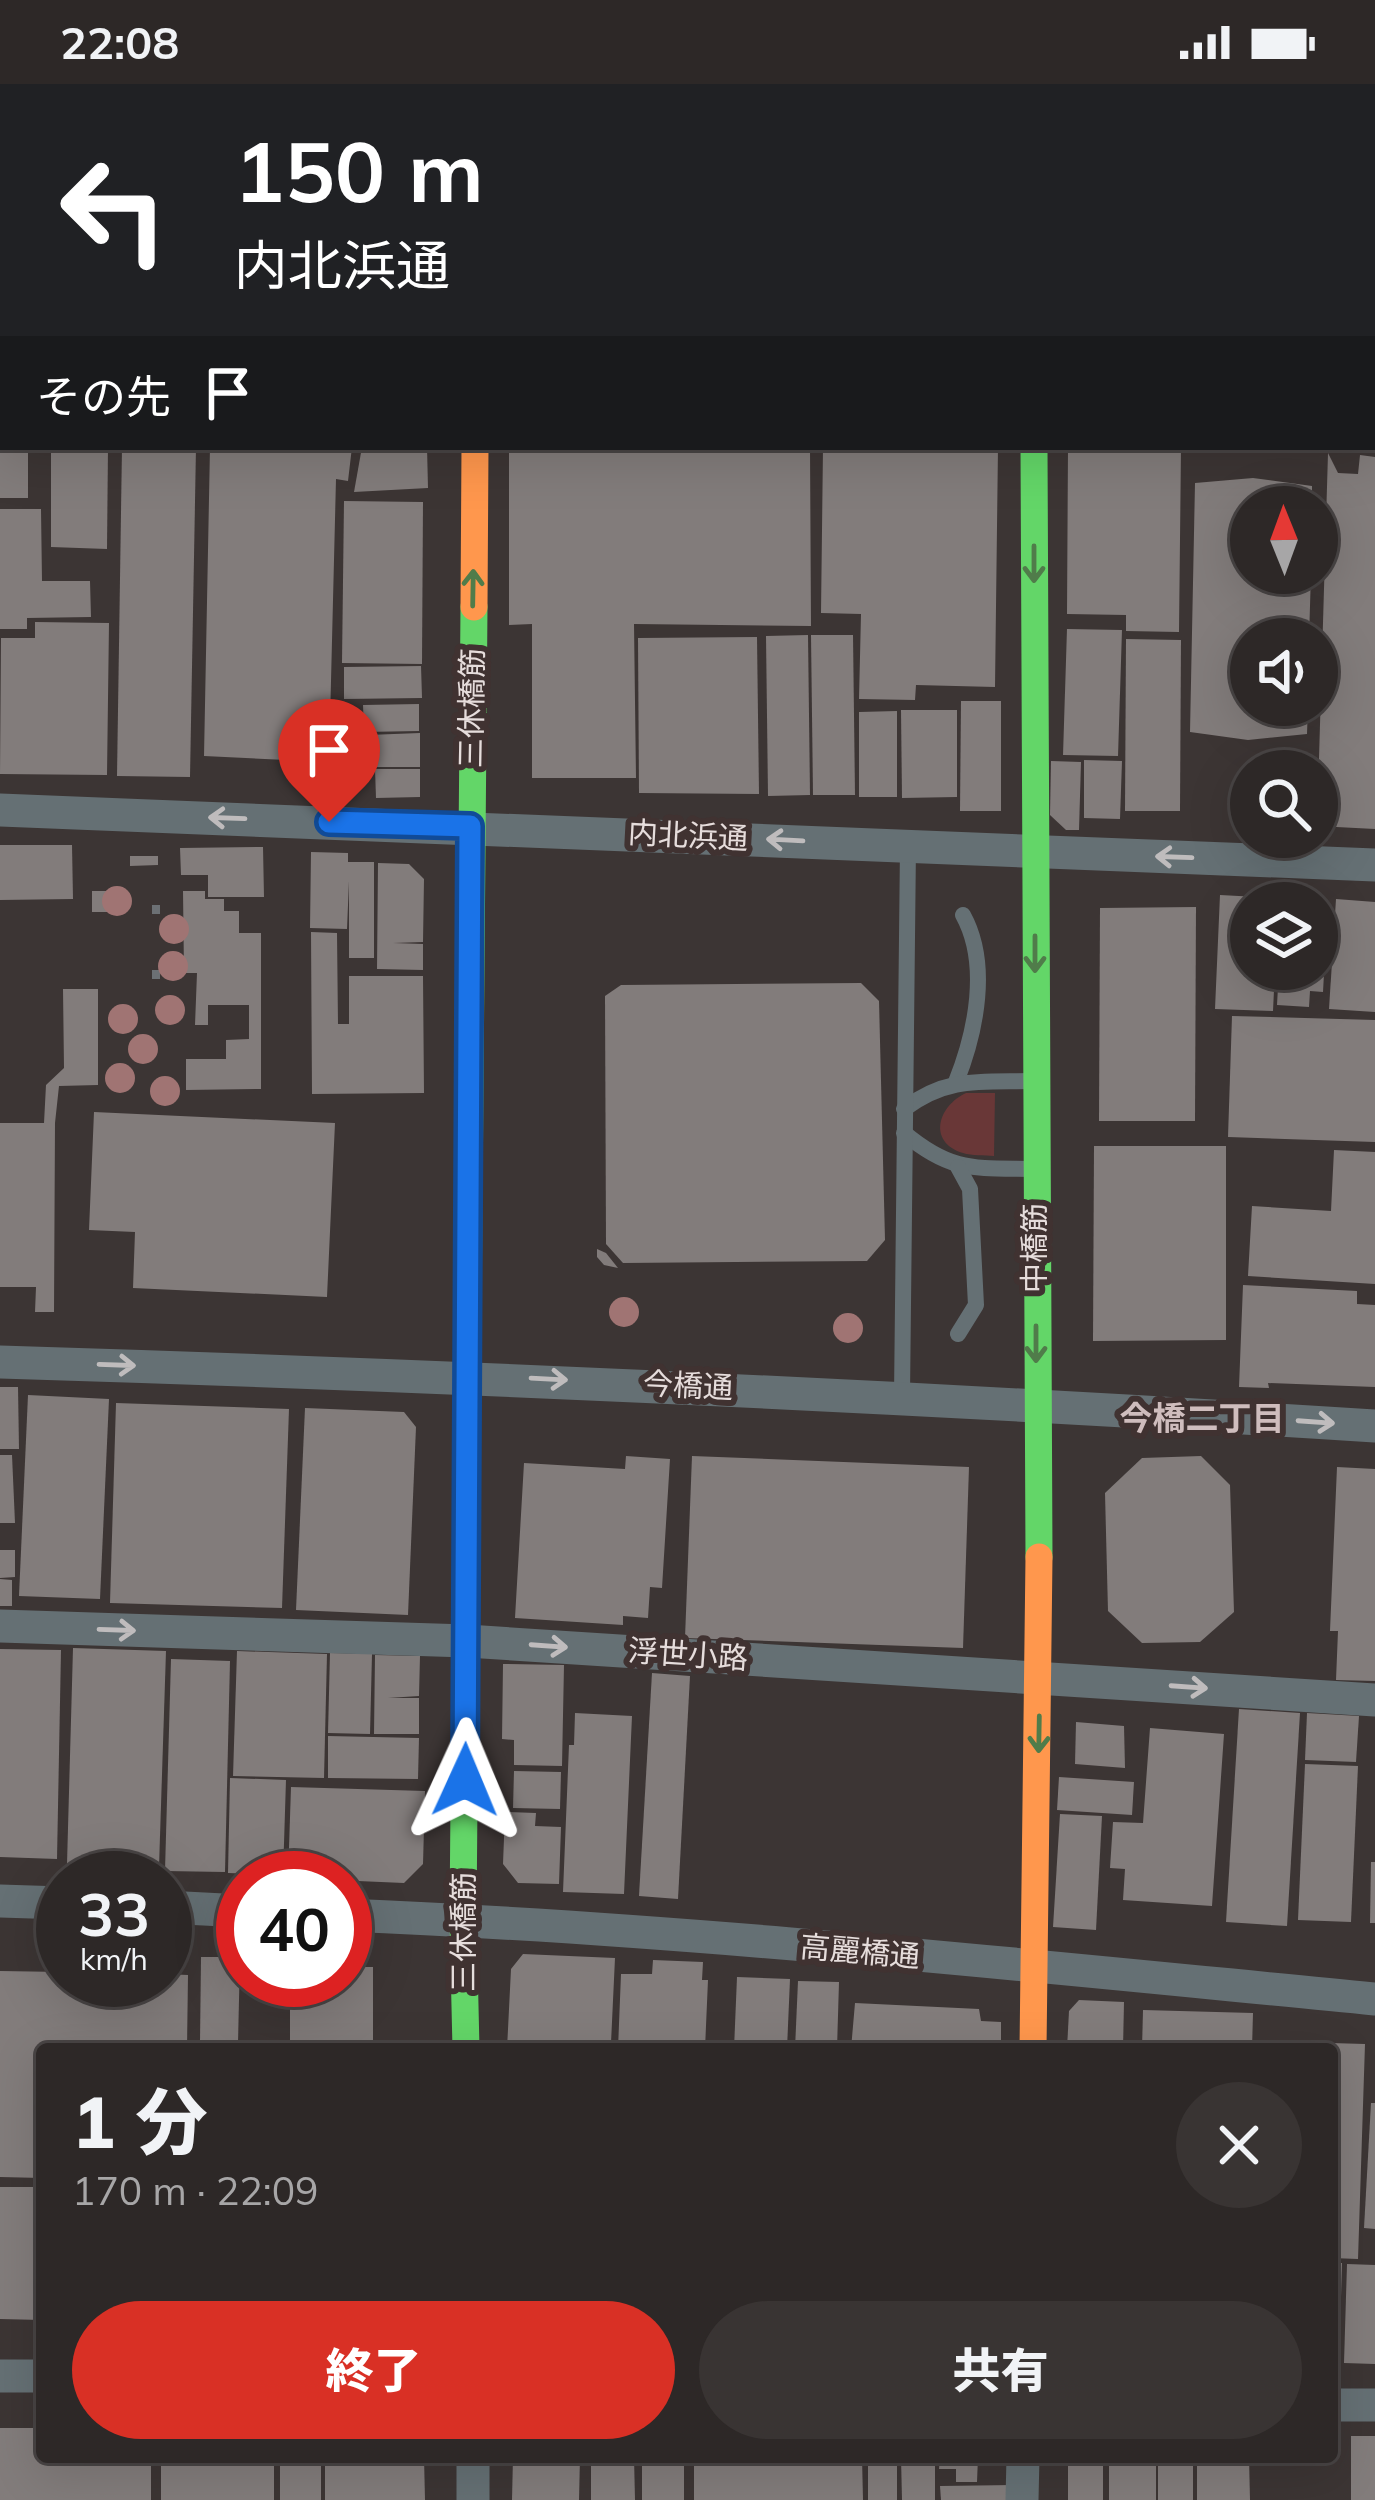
<!DOCTYPE html>
<html lang="ja">
<meta charset="utf-8">
<style>
body{margin:0;font-family:Mulish,"Noto Sans JP",sans-serif;background:#393433;color:#f1f3f6;height:100vh;display:flex;flex-direction:column;font-size:45px;white-space:nowrap}
*{box-sizing:border-box;margin:0}
p{font-size:39px;color:#a7a6a7}
.icon{flex:none;width:66px;height:66px;fill:none;stroke:currentColor;stroke-width:2;stroke-linecap:round;stroke-linejoin:round}
.map{position:relative;flex:1;overflow:hidden}
.details{position:absolute;left:36px;top:1959px;width:1302px;height:420px;display:flex;flex-direction:column;background:#2d2827;border-radius:12px;box-shadow:0 12px 48px #0002,0 0 0 3px #484444}
.details>*{flex:none}
.banner{position:absolute;left:0px;top:0px;width:1377px;height:366px;box-shadow:0 12px 48px #0002,0 0 0 3px #484444;background:#202124;color:#fff;overflow:hidden}
.needle{width:78px;rotate:359deg}
.fabs{position:absolute;left:1230px;top:402px;display:grid;gap:24px}
.fabs a{display:grid;place-items:center;width:108px;height:108px;border-radius:50%;background:#2d2827;box-shadow:0 12px 48px #0002,0 0 0 3px #484444;font-size:60px}
.speed{position:absolute;left:36px;top:1767px;display:flex;gap:24px;font-size:60px;font-weight:700;text-align:center}
.speed>*{display:grid;place-content:center;width:156px;height:156px;border-radius:50%;background:#2d2827;box-shadow:0 12px 48px #0002,0 0 0 3px #484444;line-height:1}
.speed small{font-size:30px;font-weight:400}
.speed .limit{border:18px solid #d22;background:#fff;color:#111}
.pin{position:absolute;display:grid;place-items:center;width:102px;height:102px;color:#fff;margin:-123px -51px;border-radius:50% 50% 50% 0;rotate:-45deg;box-shadow:0 0 12px #0007}
.pin .icon{rotate:45deg}
.me{position:absolute;width:132px;margin:-66px;rotate:1deg;stroke-linejoin:round;filter:drop-shadow(0 0 9px #0008)}
.turn{display:flex;align-items:center;gap:42px;height:252px;padding:0 36px;font-size:54px}
.turn .icon{width:156px;height:156px;stroke-width:2.5}
.turn b{display:block;font-size:84px;line-height:102px}
.then{display:flex;align-items:center;height:114px;padding:0 36px;background:#0003;gap:24px;font-size:45px}
.round{display:grid;place-items:center;flex:none;width:126px;height:126px;border-radius:63px;background:#393433}
.head{display:flex;align-items:center;justify-content:space-between;height:204px;padding:0 36px}
h1{font-size:72px;font-weight:800;line-height:90px}
.action{display:flex;gap:24px;margin-top:auto;padding:24px 36px}
.action a{flex:1;height:138px;border-radius:72px;background:#d93025;color:#fff;font-size:48px;font-weight:800;line-height:138px;text-align:center}
.action a+a{background:#393433;color:#f1f3f6}
.status{display:flex;justify-content:space-between;align-items:center;height:84px;padding:0 60px;background:#2d2827;direction:ltr}
.status svg{height:33px;fill:currentColor}
.map>svg:first-child{display:block}
.green{fill:#693737}
.water{fill:#072833}
.building{fill:#827c7b}
.lines{fill:none;stroke-linecap:round;stroke-linejoin:round}
.path{stroke:#6c7074;stroke-width:8;stroke-dasharray:9 9;stroke-linecap:butt}
.lane{stroke:#657074;stroke-width:16}
.street{stroke:#657074;stroke-width:33}
.fast{stroke:#63d668;stroke-width:27}
.slow{stroke:#ff974d;stroke-width:27}
.tree{fill:#a07473}
.oneway{stroke:#507c4a}
.oneway2{stroke:#bfbcbd}
.route-casing{stroke:#114b97;stroke-width:30}
.route{stroke:#1a73e8;stroke-width:21}
.labels{text-anchor:middle;stroke-width:12;stroke-linejoin:round;paint-order:stroke}
.street-label{font-size:30px;fill:#e6dddc;stroke:#403231}
.neighbourhood-label{font-size:33px;font-weight:bold;fill:#cfbdbd;stroke:#403231}
</style>
<div class="status"><b>22:08</b><svg viewBox="0 0 49 12"><path d="M0 12V9h3v3zM5 12V6h3v6zM10 12V3h3v9zM15 12V0h3v12zM26 1h20v11H26zM47 4h2v5h-2z"/></svg></div>
<div class="map">
<svg width="1375" height="2416" viewBox="0 0 1375 2416">
<rect width="100%" height="100%" fill="#3c3534"/>
<path class="green" d="M 966,1009 L 995,1009 L 994,1072 C 984,1071 972,1072 963,1069 C 927,1058 938,1022 966,1009 Z"/>
<path class="water" d="M 168,0 L 1375,0 L 1375,110 L 1374,3 Z"/>
<g class="building">
<rect x="0" y="363" width="28" height="51"/>
<path d="M 51,363 L 108,363 L 107,465 L 51,463 Z"/>
<path d="M 122,363 L 196,363 L 190,693 L 117,692 Z"/>
<path d="M 210,363 L 352,363 L 348,397 L 336,395 L 329,678 L 204,672 Z"/>
<path d="M 362,363 L 427,363 L 428,404 L 354,408 Z"/>
<path d="M 509,363 L 810,363 L 811,542 L 634,540 L 636,694 L 532,694 L 532,540 L 509,541 Z"/>
<path d="M 823,363 L 998,363 L 995,603 L 916,601 L 915,616 L 859,615 L 861,530 L 821,529 Z"/>
<path d="M 1068,363 L 1181,363 L 1179,548 L 1126,547 L 1126,531 L 1067,530 Z"/>
<path d="M 1328,369 L 1338,389 L 1358,390 L 1360,371 L 1375,373 L 1375,745 L 1317,742 Z"/>
<path d="M 1253,394 L 1312,402 L 1312,423 L 1251,423 L 1251,489 L 1311,489 L 1309,555 L 1251,555 L 1251,621 L 1308,621 L 1307,650 L 1248,656 L 1190,648 L 1195,399 Z"/>
<path d="M 344,417 L 423,418 L 422,580 L 342,579 Z"/>
<path d="M 0,425 L 41,425 L 42,497 L 90,497 L 91,533 L 27,534 L 27,545 L 0,545 Z"/>
<path d="M 35,538 L 109,539 L 107,691 L 0,690 L 1,554 L 35,554 Z"/>
<path d="M 1067,545 L 1122,546 L 1118,672 L 1063,671 Z"/>
<path d="M 808,551 L 810,711 L 768,712 L 766,552 Z"/>
<path d="M 811,551 L 853,551 L 855,711 L 813,711 Z"/>
<path d="M 757,553 L 759,710 L 639,709 L 638,554 Z"/>
<path d="M 1126,555 L 1181,556 L 1180,727 L 1125,727 Z"/>
<path d="M 421,582 L 422,614 L 344,615 L 344,583 Z"/>
<path d="M 961,617 L 1001,617 L 1001,727 L 960,727 Z"/>
<path d="M 419,620 L 419,647 L 364,648 L 363,621 Z"/>
<path d="M 901,626 L 957,626 L 957,713 L 902,714 Z"/>
<path d="M 897,627 L 897,713 L 859,713 L 859,628 Z"/>
<path d="M 420,649 L 420,683 L 369,683 L 368,665 L 367,697 L 342,698 L 342,652 Z"/>
<path d="M 1084,676 L 1122,677 L 1120,735 L 1084,734 Z"/>
<path d="M 1051,677 L 1081,678 L 1079,746 L 1066,746 L 1050,731 Z"/>
<path d="M 375,685 L 420,685 L 420,713 L 376,714 Z"/>
<path d="M 0,761 L 72,761 L 73,815 L 0,816 Z"/>
<path d="M 263,763 L 264,813 L 208,813 L 208,791 L 181,791 L 180,764 Z"/>
<path d="M 311,768 L 348,769 L 348,778 L 374,778 L 374,874 L 349,874 L 349,797 L 347,845 L 310,844 Z"/>
<path d="M 130,772 L 158,772 L 158,781 L 130,782 Z"/>
<path d="M 378,779 L 409,780 L 424,795 L 423,858 L 393,859 L 423,860 L 423,886 L 377,885 Z"/>
<rect x="92" y="807" width="17" height="21"/>
<path d="M 183,807 L 205,807 L 205,815 L 224,815 L 224,827 L 239,827 L 239,849 L 261,849 L 261,1005 L 186,1006 L 186,975 L 226,975 L 226,956 L 249,955 L 249,921 L 208,921 L 208,941 L 195,941 L 197,889 L 184,889 Z"/>
<path d="M 1220,811 L 1278,814 L 1278,819 L 1251,819 L 1251,885 L 1275,885 L 1273,927 L 1215,925 Z"/>
<path d="M 1336,815 L 1375,818 L 1375,928 L 1329,925 Z"/>
<path d="M 1317,816 L 1328,816 L 1323,908 L 1310,907 L 1309,923 L 1277,921 L 1279,885 L 1317,885 Z"/>
<path d="M 1196,823 L 1195,1037 L 1099,1037 L 1100,824 Z"/>
<path d="M 311,848 L 337,849 L 338,940 L 349,940 L 349,892 L 423,892 L 424,1009 L 312,1010 Z"/>
<path d="M 861,899 L 879,917 L 885,1156 L 867,1177 L 623,1179 L 606,1160 L 605,912 L 621,901 Z"/>
<path d="M 63,905 L 98,905 L 98,1001 L 59,1002 L 55,1039 L 54,1228 L 35,1228 L 36,1203 L 0,1203 L 0,1039 L 44,1039 L 46,1001 L 64,984 Z"/>
<path d="M 1232,932 L 1375,936 L 1375,1058 L 1228,1053 Z"/>
<path d="M 94,1028 L 335,1039 L 327,1213 L 133,1204 L 135,1148 L 89,1146 Z"/>
<path d="M 1094,1062 L 1226,1062 L 1226,1256 L 1093,1257 Z"/>
<path d="M 1334,1066 L 1375,1068 L 1375,1200 L 1248,1192 L 1252,1122 L 1331,1127 Z"/>
<path d="M 597,1165 L 606,1169 L 618,1184 L 604,1181 L 597,1173 Z"/>
<path d="M 1243,1201 L 1357,1207 L 1357,1220 L 1375,1221 L 1375,1303 L 1268,1299 L 1269,1304 L 1239,1303 Z"/>
<path d="M 0,1303 L 18,1303 L 19,1365 L 0,1365 Z"/>
<path d="M 28,1311 L 109,1315 L 100,1515 L 19,1512 Z"/>
<path d="M 116,1319 L 289,1325 L 282,1524 L 110,1519 Z"/>
<path d="M 305,1324 L 404,1328 L 416,1343 L 408,1531 L 296,1526 Z"/>
<path d="M 0,1371 L 12,1371 L 15,1439 L 0,1439 Z"/>
<path d="M 626,1372 L 670,1375 L 662,1504 L 650,1503 L 648,1534 L 623,1532 L 623,1541 L 515,1534 L 524,1379 L 625,1385 Z"/>
<path d="M 692,1372 L 969,1383 L 963,1564 L 685,1554 Z"/>
<path d="M 1201,1372 L 1230,1401 L 1234,1528 L 1200,1558 L 1142,1559 L 1108,1527 L 1105,1409 L 1142,1374 Z"/>
<path d="M 1337,1383 L 1375,1385 L 1375,1597 L 1336,1596 L 1338,1547 L 1330,1547 Z"/>
<path d="M 0,1466 L 15,1466 L 15,1493 L 0,1494 Z"/>
<path d="M 0,1495 L 12,1496 L 12,1522 L 0,1522 Z"/>
<path d="M 73,1564 L 166,1567 L 159,1783 L 67,1780 Z"/>
<path d="M 0,1565 L 61,1566 L 57,1775 L 0,1773 Z"/>
<path d="M 237,1567 L 327,1570 L 324,1694 L 233,1692 Z"/>
<path d="M 330,1569 L 372,1570 L 370,1650 L 328,1649 Z"/>
<path d="M 375,1571 L 420,1572 L 419,1612 L 388,1614 L 419,1614 L 419,1650 L 374,1650 Z"/>
<path d="M 171,1575 L 230,1577 L 225,1788 L 165,1787 Z"/>
<path d="M 503,1580 L 564,1581 L 562,1682 L 514,1681 L 514,1656 L 502,1655 Z"/>
<path d="M 652,1589 L 690,1592 L 678,1815 L 639,1812 Z"/>
<path d="M 1239,1625 L 1300,1629 L 1287,1842 L 1226,1838 Z"/>
<path d="M 575,1629 L 632,1632 L 624,1810 L 563,1808 L 569,1661 L 574,1661 Z"/>
<path d="M 1307,1629 L 1359,1632 L 1356,1678 L 1305,1676 Z"/>
<path d="M 1076,1638 L 1124,1642 L 1125,1684 L 1075,1680 Z"/>
<path d="M 1150,1644 L 1224,1650 L 1212,1822 L 1123,1816 L 1125,1785 L 1110,1784 L 1113,1738 L 1143,1739 Z"/>
<path d="M 328,1652 L 419,1654 L 418,1695 L 328,1694 Z"/>
<path d="M 1305,1680 L 1358,1682 L 1351,1838 L 1298,1836 Z"/>
<path d="M 514,1687 L 561,1688 L 560,1725 L 513,1724 Z"/>
<path d="M 1059,1693 L 1134,1698 L 1132,1731 L 1057,1726 Z"/>
<path d="M 230,1694 L 286,1696 L 283,1791 L 228,1789 Z"/>
<path d="M 291,1703 L 425,1707 L 423,1780 L 404,1799 L 288,1794 Z"/>
<path d="M 505,1728 L 536,1729 L 535,1742 L 561,1743 L 559,1800 L 518,1799 L 503,1780 Z"/>
<path d="M 1060,1730 L 1102,1732 L 1096,1846 L 1053,1843 Z"/>
<path d="M 1371,1778 L 1375,1778 L 1375,1839 L 1370,1839 Z"/>
<path d="M 523,1870 L 615,1874 L 611,1959 L 605,1958 L 604,1965 L 507,1965 L 511,1885 Z"/>
<path d="M 201,1873 L 240,1873 L 238,1959 L 200,1958 Z"/>
<path d="M 653,1876 L 703,1878 L 702,1896 L 708,1896 L 705,1965 L 618,1965 L 621,1890 L 652,1890 Z"/>
<path d="M 345,1883 L 373,1883 L 373,1965 L 290,1965 L 290,1896 L 345,1896 Z"/>
<path d="M 0,1887 L 63,1888 L 63,1896 L 165,1896 L 165,1890 L 188,1891 L 187,1965 L 42,1965 L 42,2094 L 0,2093 Z"/>
<path d="M 737,1893 L 790,1895 L 787,1965 L 734,1965 Z"/>
<path d="M 798,1897 L 839,1898 L 837,1965 L 795,1965 Z"/>
<path d="M 1079,1916 L 1124,1918 L 1123,1965 L 1067,1965 L 1069,1927 Z"/>
<path d="M 855,1919 L 979,1925 L 981,1937 L 1001,1938 L 1001,1965 L 851,1965 Z"/>
<path d="M 1143,1926 L 1253,1929 L 1252,1965 L 1142,1965 Z"/>
<path d="M 1261,1957 L 1365,1960 L 1358,2175 L 1332,2174 L 1332,1965 L 1261,1965 Z"/>
<path d="M 1371,2019 L 1375,2019 L 1375,2145 L 1364,2144 Z"/>
<path d="M 0,2103 L 42,2103 L 42,2236 L 0,2235 Z"/>
<path d="M 1332,2179 L 1342,2179 L 1339,2279 L 1332,2279 Z"/>
<path d="M 1347,2180 L 1375,2181 L 1375,2280 L 1344,2279 Z"/>
<path d="M 0,2344 L 42,2344 L 42,2373 L 151,2373 L 151,2416 L 0,2416 Z"/>
<rect x="1351" y="2352" width="24" height="64"/>
<rect x="161" y="2373" width="113" height="43"/>
<rect x="280" y="2373" width="41" height="43"/>
<path d="M 325,2373 L 424,2373 L 425,2416 L 325,2416 Z"/>
<path d="M 513,2373 L 580,2373 L 579,2416 L 512,2416 Z"/>
<path d="M 591,2373 L 634,2373 L 635,2416 L 591,2416 Z"/>
<rect x="642" y="2373" width="42" height="43"/>
<path d="M 694,2373 L 862,2373 L 863,2416 L 694,2416 Z"/>
<rect x="868" y="2373" width="29" height="43"/>
<path d="M 901,2373 L 935,2373 L 935,2416 L 902,2416 Z"/>
<path d="M 940,2373 L 978,2373 L 977,2398 L 956,2398 L 956,2385 L 939,2385 Z"/>
<rect x="1068" y="2373" width="35" height="43"/>
<rect x="1109" y="2373" width="47" height="43"/>
<rect x="1158" y="2373" width="35" height="43"/>
<path d="M 1197,2373 L 1249,2373 L 1250,2416 L 1197,2416 Z"/>
<path d="M 1013,2401 L 1013,2416 L 941,2416 L 940,2402 Z"/>
</g>
<g class="lines">
<g class="path">
<path d="M 156,821 L 156,832"/>
<path d="M 156,886 L 156,897"/>
</g>
<g class="lane">
<path d="M 956,998 C 976,948 990,880 963,831"/>
<path d="M 904,1025 C 947,992 982,998 1033,997"/>
<path d="M 904,1049 C 952,1089 975,1084 1034,1085"/>
<path d="M 958,1250 L 976,1221 L 970,1105 L 958,1083"/>
<path d="M 902,1312 L 908,762"/>
</g>
<g class="street">
<path d="M 487,3 L 487,0"/>
<path d="M 0,726 L 1375,781"/>
<path d="M 0,1278 C 459,1292 917,1313 1375,1342"/>
<path d="M 0,1542 L 467,1557 L 1375,1616"/>
<path d="M 0,1817 L 63,1819"/>
<path d="M 165,1823 L 243,1827"/>
<path d="M 345,1831 C 689,1845 1033,1882 1375,1915"/>
<path d="M 0,2292 L 42,2292"/>
<path d="M 1332,2321 L 1375,2321"/>
<path d="M 473,2416 L 473,2373"/>
<path d="M 1022,2416 L 1023,2373"/>
</g>
<g class="fast">
<path d="M 0,183 L 3,184"/>
<path d="M 1374,301 L 1375,301"/>
<path d="M 1034,363 L 1039,1473"/>
<path d="M 466,1965 L 463,1836 L 474,523"/>
</g>
<g class="slow">
<path d="M 474,523 L 475,363"/>
<path d="M 1033,1965 L 1039,1473"/>
</g>
</g>
<g class="tree">
<circle cx="117" cy="817" r="15"/>
<circle cx="174" cy="845" r="15"/>
<circle cx="173" cy="882" r="15"/>
<circle cx="170" cy="926" r="15"/>
<circle cx="123" cy="935" r="15"/>
<circle cx="143" cy="965" r="15"/>
<circle cx="120" cy="994" r="15"/>
<circle cx="165" cy="1007" r="15"/>
<circle cx="624" cy="1228" r="15"/>
<circle cx="848" cy="1244" r="15"/>
</g>
<defs><path id="oneway-shaft" d="M-6 0H5M1.5-3L5.5 0L1.5 3" fill="none" stroke-width="1.6" stroke-linecap="round" stroke-linejoin="round" transform="scale(3)"/></defs>
<g class="oneway">
<use href="#oneway-shaft" transform="translate(1034 480) rotate(90)"/>
<use href="#oneway-shaft" transform="translate(473 504) rotate(-89)"/>
<use href="#oneway-shaft" transform="translate(1035 870) rotate(90)"/>
<use href="#oneway-shaft" transform="translate(1036 1260) rotate(90)"/>
<use href="#oneway-shaft" transform="translate(1039 1650) rotate(91)"/>
</g>
<g class="oneway2">
<use href="#oneway-shaft" transform="translate(227 734) rotate(-178)"/>
<use href="#oneway-shaft" transform="translate(785 756) rotate(-177)"/>
<use href="#oneway-shaft" transform="translate(1174 773) rotate(-178)"/>
<use href="#oneway-shaft" transform="translate(117 1281) rotate(2)"/>
<use href="#oneway-shaft" transform="translate(549 1295) rotate(3)"/>
<use href="#oneway-shaft" transform="translate(1316 1338) rotate(4)"/>
<use href="#oneway-shaft" transform="translate(117 1546) rotate(2)"/>
<use href="#oneway-shaft" transform="translate(549 1562) rotate(4)"/>
<use href="#oneway-shaft" transform="translate(1189 1603) rotate(4)"/>
</g>
<g class="lines">
<g class="route-casing">
<path id="route" d="M 329,738 L 470,742 L 465,1696"/>
</g>
<use href="#route" class="route"/>
</g>
<g class="labels">
<g class="street-label">
<text transform="translate(472 624) rotate(-89)" y="10">三休橋筋</text>
<text transform="translate(688 752) rotate(3)" y="10">内北浜通</text>
<text transform="translate(1035 1164) rotate(-90)" y="10">中橋筋</text>
<text transform="translate(688 1302) rotate(3)" y="10">今橋通</text>
<text transform="translate(688 1571) rotate(4)" y="10">浮世小路</text>
<text transform="translate(464 1848) rotate(-90)" y="10">三休橋筋</text>
<text transform="translate(860 1868) rotate(5)" y="10">高麗橋通</text>
</g>
<g class="neighbourhood-label">
<text x="1202" y="1346">今橋二丁目</text>
</g>
</g>
</svg>
<div class="fabs">
<a><svg class="needle" viewBox="-14 -14 28 28"><path d="M0-13l5 13h-10z" fill="#e53935"/><path d="M0 13l5-13h-10z" fill="#a7a6a7"/></svg></a>
<a><svg class="icon" aria-label="sound" viewBox="0 0 24 24"><path d="M4 9h4l5-4v14l-5-4H4zM17 9q2 3 0 6"/></svg></a>
<a><svg class="icon" aria-label="search" viewBox="0 0 24 24"><circle cx="10" cy="10" r="6"/><path d="M15 15l6 6"/></svg></a>
<a><svg class="icon" aria-label="layers" viewBox="0 0 24 24"><path d="M12 4l9 5-9 5-9-5zM3 14l9 5 9-5"/></svg></a>
</div>
<div class="speed"><div>33<small>km/h</small></div><div class="limit">40</div></div>
<div class="pin" style="left:329px;top:738px;background:#d93025"><svg class="icon" aria-label="arrive" viewBox="0 0 24 24"><path d="M6 21V4h12l-3 4 3 4H6"/></svg></div>
<svg class="me" style="left:465px;top:1696px" viewBox="-20 -20 40 40"><path d="M0-17L14 15 0 8-14 15z" fill="#1a73e8" stroke="#fff" stroke-width="4"/></svg>
<div class="banner">
<div class="turn"><svg class="icon" aria-label="left" viewBox="0 0 24 24"><path d="M17 20v-9H6M10 6l-5 5 5 5"/></svg><div><b>150 m</b>内北浜通</div></div>
<div class="then">その先<svg class="icon" aria-label="arrive" viewBox="0 0 24 24"><path d="M6 21V4h12l-3 4 3 4H6"/></svg></div>
</div>
<section class="details">
<div class="head"><div><h1>1 分</h1><p>170 m · 22:09</p></div><a class="round"><svg class="icon" aria-label="close" viewBox="0 0 24 24"><path d="M6 6l12 12M18 6L6 18"/></svg></a></div>
<div class="action"><a>終了</a><a>共有</a></div>
</section>
</div>
